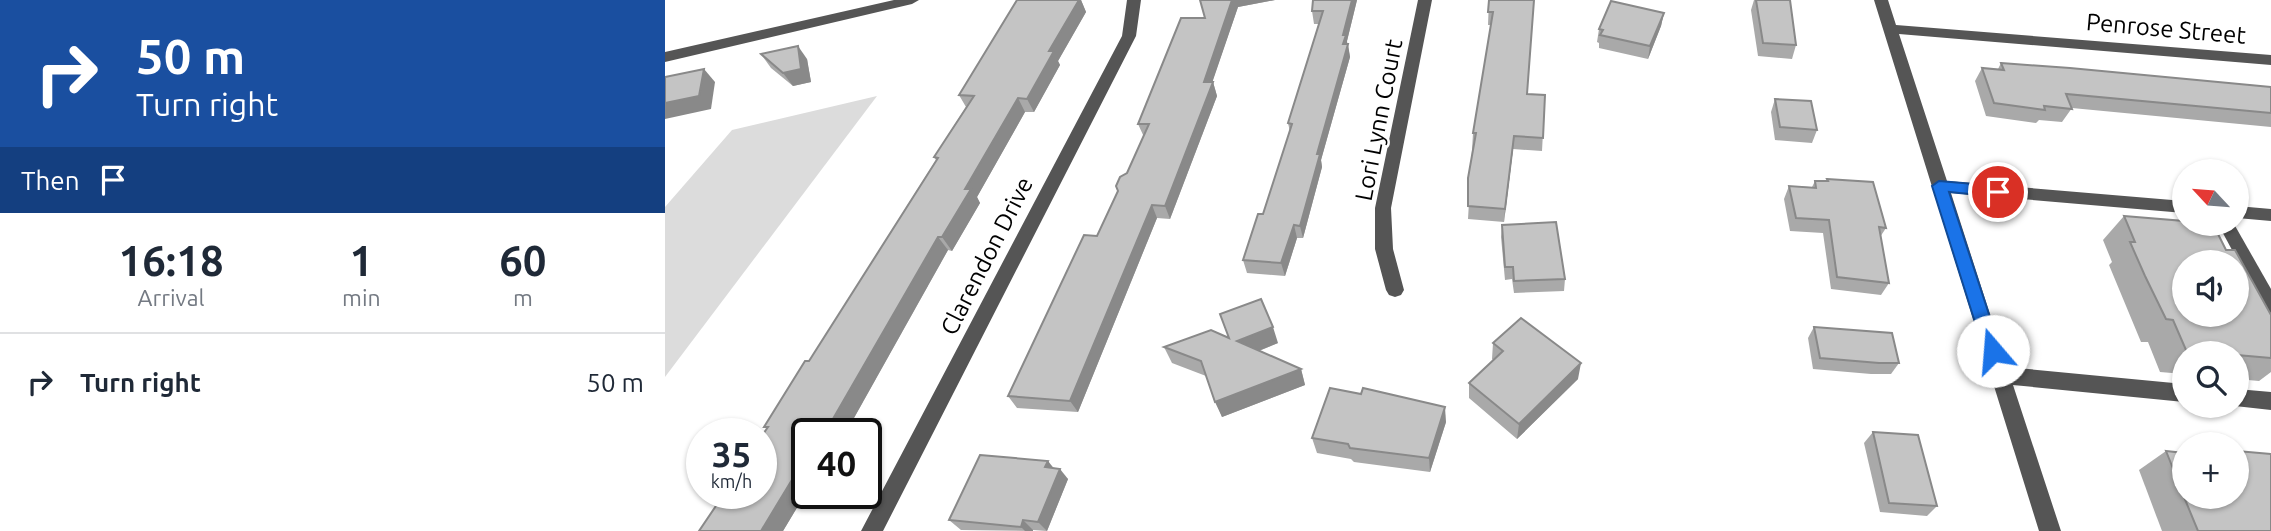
<!DOCTYPE html>
<style>
body{margin:0;font-family:Ubuntu,sans-serif;background:#f2f2f3;color:#1f2937;height:100vh;display:flex;flex-direction:column;font-size:26px;white-space:nowrap}
*{box-sizing:border-box;margin:0}
p{font-size:23px;color:#747a83}
.icon{flex:none;width:38px;height:38px;fill:none;stroke:currentColor;stroke-width:2;stroke-linecap:round;stroke-linejoin:round}
.map{position:relative;flex:1;overflow:hidden}
.panel{display:flex;flex-direction:column;background:#fff;width:665px}
.panel>*{flex:none}
.guide{background:#1a4fa0;color:#fff;overflow:hidden}
.needle{width:46px;rotate:296deg}
.controls{position:absolute;left:1507px;top:159px;display:grid;gap:14px}
.controls a{display:grid;place-items:center;width:77px;height:77px;border-radius:50%;background:#fff;box-shadow:0 2px 5px #0004;font-size:35px}
.speed{position:absolute;left:21px;top:418px;display:flex;gap:14px;font-size:35px;font-weight:700;text-align:center}
.speed>*{display:grid;place-content:center;width:91px;height:91px;border-radius:50%;background:#fff;box-shadow:0 2px 5px #0004;line-height:1}
.speed small{font-size:18px;font-weight:400}
.speed .limit{border:4px solid #111;border-radius:10px;background:#fff;color:#111}
.pin{position:absolute;display:grid;place-items:center;width:60px;height:60px;color:#fff;margin:-30px;border:4px solid #fff;border-radius:50%;box-shadow:0 2px 7px #0007}
.me{position:absolute;width:77px;margin:-38px;rotate:342deg;stroke-linejoin:round;filter:drop-shadow(0 0 5px #0008)}
.turn{display:flex;align-items:center;gap:24px;height:147px;padding:0 21px;font-size:32px}
.turn .icon{width:91px;height:91px;stroke-width:2.5}
.turn b{display:block;font-size:49px;line-height:60px}
.then{display:flex;align-items:center;height:66px;padding:0 21px;background:#0003;gap:14px;font-size:26px}
.eta{display:flex;justify-content:space-evenly;align-items:center;height:119px;text-align:center}
.eta b{font-size:42px;font-weight:600;line-height:49px}
ul{padding:0;list-style:none}
li{display:flex;align-items:center;gap:21px;height:98px;padding:0 21px;border-top:2px solid #e0e1e3}
li div{flex:1}
li b{display:block;font-size:26px}
li em{font-style:normal}
main{display:flex;flex:1;min-height:0}
.map>svg:first-child{display:block}
.green{fill:#dcdcdc}
.lines{fill:none;stroke-linecap:round;stroke-linejoin:round}
.minor{fill:#555;fill-rule:evenodd}
.wall{fill:#a9a9a9}
.shaded-wall{fill:#898989}
.building{fill:#c4c4c4;stroke:#898989;stroke-width:2;fill-rule:evenodd}
.route{fill:#1a73e8;stroke:#114b97;stroke-width:2}
.labels{text-anchor:middle;stroke-width:5;stroke-linejoin:round;paint-order:stroke}
.street-label{font-size:24px;fill:#000;stroke:#fff}
</style>
<main>
<section class="panel">
<div class="guide">
<div class="turn"><svg class="icon" aria-label="right" viewBox="0 0 24 24"><path d="M7 20v-9h11M14 6l5 5-5 5"/></svg><div><b>50 m</b>Turn right</div></div>
<div class="then">Then<svg class="icon" aria-label="arrive" viewBox="0 0 24 24"><path d="M6 21V4h12l-3 4 3 4H6"/></svg></div>
</div>
<div class="eta">
<div><b>16:18</b><p>Arrival</p></div>
<div><b>1</b><p>min</p></div>
<div><b>60</b><p>m</p></div>
</div>
<ul>
<li><svg class="icon" aria-label="right" viewBox="0 0 24 24"><path d="M7 20v-9h11M14 6l5 5-5 5"/></svg><div><b>Turn right</b></div><em>50 m</em></li>
</ul>
</section>
<div class="map">
<svg width="1606" height="531" viewBox="0 0 1606 531">
<rect width="100%" height="100%" fill="#fff"/>
<path class="green" d="M 212,96 L 0,377 L 0,207 L 67,130 Z"/>
<g class="lines">
<g class="minor">
<path d="M 229,0 L 254,0 L 247,4 L 0,62 L 0,52 Z"/>
<path d="M 462,0 L 476,0 L 471,36 L 218,531 L 196,531 L 457,36 Z"/>
<path d="M 753,0 L 767,0 L 726,208 L 728,249 L 739,290 L 736,295 L 730,297 L 724,295 L 721,290 L 710,249 L 710,208 Z"/>
<path d="M 1209,0 L 1223,0 L 1231,25 L 1606,55 L 1606,65 L 1234,34 L 1282,181 L 1519,201 L 1519,213 L 1286,193 L 1342,367 L 1519,384 L 1519,402 L 1348,385 L 1396,531 L 1374,531 Z"/>
<path d="M 1572,206 L 1606,209 L 1606,221 L 1572,218 Z"/>
<path d="M 1553,224 L 1569,224 L 1606,289 L 1606,313 L 1600,311 Z"/>
<path d="M 1572,389 L 1606,392 L 1606,410 L 1570,406 Z"/>
</g>
</g>
<g class="wall">
<path d="M 352,0 L 416,0 L 421,12 L 393,61 L 395,65 L 369,112 L 360,112 L 312,197 L 315,203 L 287,251 L 283,250 L 180,434 L 142,434 L 142,491 L 118,531 L 34,531 L 102,429 L 99,427 L 144,361 L 271,160 L 269,157 L 301,107 L 294,95 Z"/>
<path d="M 535,0 L 610,0 L 573,7 L 547,82 L 548,82 L 552,96 L 505,219 L 492,218 L 413,412 L 352,408 L 343,396 L 432,236 L 453,192 L 451,186 L 462,173 L 479,137 L 473,124 L 540,18 Z"/>
<path d="M 648,0 L 692,0 L 682,41 L 685,57 L 656,160 L 657,167 L 638,238 L 632,238 L 620,276 L 582,273 L 578,260 L 598,214 L 625,132 L 623,123 L 654,24 L 649,24 L 647,11 Z"/>
<path d="M 824,0 L 862,94 L 880,95 L 877,151 L 848,149 L 839,222 L 803,219 L 808,133 L 826,25 L 823,25 Z"/>
<path d="M 1089,0 L 1125,0 L 1131,45 L 1127,59 L 1093,56 L 1086,10 Z"/>
<path d="M 999,13 L 996,26 L 983,59 L 934,48 L 934,43 L 932,42 L 934,29 Z"/>
<path d="M 96,54 L 142,59 L 146,82 L 128,86 L 106,68 Z"/>
<path d="M 1336,63 L 1606,87 L 1606,127 L 1407,108 L 1397,122 L 1374,120 L 1371,123 L 1321,116 L 1310,81 L 1317,68 L 1333,69 Z"/>
<path d="M 1110,99 L 1152,130 L 1147,143 L 1110,140 L 1106,112 Z"/>
<path d="M 1162,179 L 1221,228 L 1215,237 L 1224,283 L 1216,295 L 1166,289 L 1158,233 L 1125,231 L 1119,199 L 1124,186 L 1147,187 L 1150,181 L 1162,181 Z"/>
<path d="M 1459,216 L 1561,250 L 1606,315 L 1606,372 L 1594,381 L 1572,379 L 1572,354 L 1519,354 L 1519,374 L 1495,372 L 1483,342 L 1476,342 L 1444,265 L 1447,262 L 1438,240 Z"/>
<path d="M 837,225 L 900,279 L 899,291 L 849,293 L 847,279 L 840,280 L 836,237 Z"/>
<path d="M 1149,327 L 1234,363 L 1226,374 L 1206,374 L 1148,369 L 1143,338 Z"/>
<path d="M 564,338 L 613,343 L 594,351 L 636,369 L 640,385 L 557,417 L 541,376 L 507,363 L 499,347 Z"/>
<path d="M 828,343 L 913,379 L 852,439 L 804,398 L 804,383 L 828,360 L 827,359 Z"/>
<path d="M 781,422 L 765,472 L 689,462 L 686,459 L 652,453 L 647,438 Z"/>
<path d="M 1208,432 L 1272,506 L 1262,516 L 1215,512 L 1199,443 Z"/>
<path d="M 1501,451 L 1606,531 L 1497,531 L 1474,470 Z"/>
<path d="M 389,468 L 403,479 L 382,531 L 368,530 L 368,531 L 296,530 L 284,520 Z"/>
</g>
<g class="shaded-wall">
<path d="M 414,0 L 416,0 L 421,12 L 393,61 L 395,65 L 369,112 L 362,99 L 384,51 Z"/>
<path d="M 567,0 L 610,0 L 573,7 L 543,95 L 539,82 Z"/>
<path d="M 687,0 L 692,0 L 682,41 L 682,47 L 683,44 L 685,57 L 656,160 L 657,167 L 638,238 L 635,226 L 678,35 Z"/>
<path d="M 999,13 L 996,26 L 983,59 L 985,46 Z"/>
<path d="M 133,46 L 142,59 L 146,82 L 128,86 L 118,73 Z"/>
<path d="M 39,69 L 50,82 L 46,109 L 0,119 L 0,103 Z"/>
<path d="M 548,82 L 552,96 L 505,219 L 500,206 Z"/>
<path d="M 353,98 L 360,112 L 312,197 L 315,203 L 287,251 L 277,237 L 300,189 Z"/>
<path d="M 849,136 L 848,149 L 839,222 L 840,209 Z"/>
<path d="M 487,205 L 492,218 L 413,412 L 405,401 Z"/>
<path d="M 629,225 L 632,238 L 620,276 L 616,263 Z"/>
<path d="M 273,237 L 283,250 L 180,434 L 164,434 L 161,431 Z"/>
<path d="M 608,327 L 613,343 L 578,357 L 572,341 Z"/>
<path d="M 916,363 L 913,379 L 852,439 L 854,424 Z"/>
<path d="M 636,369 L 640,385 L 557,417 L 550,402 Z"/>
<path d="M 780,407 L 781,422 L 765,472 L 764,458 Z"/>
<path d="M 142,455 L 142,491 L 118,531 L 96,531 Z"/>
<path d="M 383,461 L 391,471 L 380,467 Z"/>
<path d="M 395,469 L 403,479 L 382,531 L 373,522 Z"/>
<path d="M 358,520 L 368,530 L 368,531 L 360,531 L 356,527 Z"/>
</g>
<g class="building">
<path d="M 352,0 L 414,0 L 384,51 L 389,51 L 362,99 L 353,98 L 300,189 L 306,189 L 277,237 L 273,237 L 161,431 L 157,431 L 155,434 L 142,434 L 142,455 L 96,531 L 34,531 L 59,494 L 96,494 L 96,437 L 103,427 L 99,427 L 140,361 L 144,361 L 273,158 L 269,157 L 309,96 L 294,95 Z"/>
<path d="M 535,0 L 567,0 L 539,82 L 548,82 L 500,206 L 487,205 L 405,401 L 343,396 L 419,235 L 432,236 L 453,191 L 451,186 L 455,177 L 462,173 L 484,124 L 473,124 L 516,18 L 540,18 Z"/>
<path d="M 648,0 L 687,0 L 678,35 L 681,35 L 678,44 L 683,44 L 652,154 L 655,154 L 635,226 L 629,225 L 616,263 L 578,260 L 593,214 L 598,214 L 627,124 L 623,123 L 658,11 L 647,11 Z"/>
<path d="M 824,0 L 869,0 L 862,94 L 880,95 L 878,138 L 849,136 L 840,209 L 803,206 L 803,178 L 811,133 L 808,133 L 828,12 L 823,12 Z"/>
<path d="M 1091,0 L 1125,0 L 1131,45 L 1098,43 Z"/>
<path d="M 946,1 L 999,13 L 985,46 L 935,35 L 938,30 L 934,29 Z"/>
<path d="M 133,46 L 136,69 L 118,73 L 96,54 Z"/>
<path d="M 1336,63 L 1405,68 L 1606,87 L 1606,113 L 1401,94 L 1407,109 L 1379,106 L 1380,110 L 1329,103 L 1317,68 L 1339,70 Z"/>
<path d="M 39,69 L 34,96 L 0,103 L 0,77 Z"/>
<path d="M 1110,99 L 1146,101 L 1152,130 L 1115,127 Z"/>
<path d="M 1162,179 L 1208,182 L 1221,228 L 1214,227 L 1224,283 L 1172,277 L 1164,220 L 1131,218 L 1124,186 L 1151,188 L 1150,181 L 1163,181 Z"/>
<path d="M 1459,216 L 1519,221 L 1519,224 L 1548,224 L 1561,250 L 1570,250 L 1606,315 L 1606,358 L 1572,355 L 1572,354 L 1521,350 L 1508,320 L 1501,319 L 1480,276 L 1465,242 L 1470,242 ZM 1519,262 L 1572,262 L 1572,315 L 1519,315 Z"/>
<path d="M 891,222 L 900,279 L 849,281 L 848,267 L 840,267 L 837,225 Z"/>
<path d="M 596,299 L 608,327 L 572,341 L 636,369 L 550,402 L 536,361 L 499,347 L 546,330 L 564,338 L 555,314 Z"/>
<path d="M 856,318 L 916,363 L 854,424 L 804,383 L 838,351 L 828,343 Z"/>
<path d="M 1149,327 L 1227,333 L 1234,363 L 1214,363 L 1155,358 Z"/>
<path d="M 665,388 L 696,394 L 698,388 L 780,407 L 764,458 L 685,448 L 683,444 L 647,438 Z"/>
<path d="M 1208,432 L 1253,435 L 1272,506 L 1224,503 Z"/>
<path d="M 1501,451 L 1519,453 L 1519,496 Z"/>
<path d="M 1572,451 L 1606,454 L 1606,531 L 1533,531 L 1519,497 L 1572,497 Z"/>
<path d="M 315,455 L 383,461 L 380,467 L 395,469 L 373,522 L 358,520 L 356,527 L 284,520 Z"/>
</g>
<path class="route" d="M 1274,181 L 1333,186 L 1340,192 L 1333,197 L 1284,192 L 1336,351 L 1334,356 L 1328,358 L 1322,356 L 1319,351 L 1267,186 Z"/>
<g class="labels">
<g class="street-label">
<text transform="translate(1501 29) rotate(5)" y="8">Penrose Street</text>
<text transform="translate(714 120) rotate(-79)" y="8">Lori Lynn Court</text>
<text transform="translate(322 256) rotate(-63)" y="8">Clarendon Drive</text>
</g>
</g>
</svg>
<div class="controls">
<a><svg class="needle" viewBox="-14 -14 28 28"><path d="M0-13l5 13h-10z" fill="#e53935"/><path d="M0 13l5-13h-10z" fill="#747a83"/></svg></a>
<a><svg class="icon" aria-label="sound" viewBox="0 0 24 24"><path d="M4 9h4l5-4v14l-5-4H4zM17 9q2 3 0 6"/></svg></a>
<a><svg class="icon" aria-label="search" viewBox="0 0 24 24"><circle cx="10" cy="10" r="6"/><path d="M15 15l6 6"/></svg></a>
<a>+</a>
</div>
<div class="speed"><div>35<small>km/h</small></div><div class="limit">40</div></div>
<div class="pin" style="left:1333px;top:192px;background:#d93025"><svg class="icon" aria-label="arrive" viewBox="0 0 24 24"><path d="M6 21V4h12l-3 4 3 4H6"/></svg></div>
<svg class="me" style="left:1328px;top:351px" viewBox="-20 -20 40 40"><circle r="19" fill="#fff"/><path d="M0-13L10 11 0 6-10 11z" fill="#1a73e8"/></svg>
</div>
</main>
